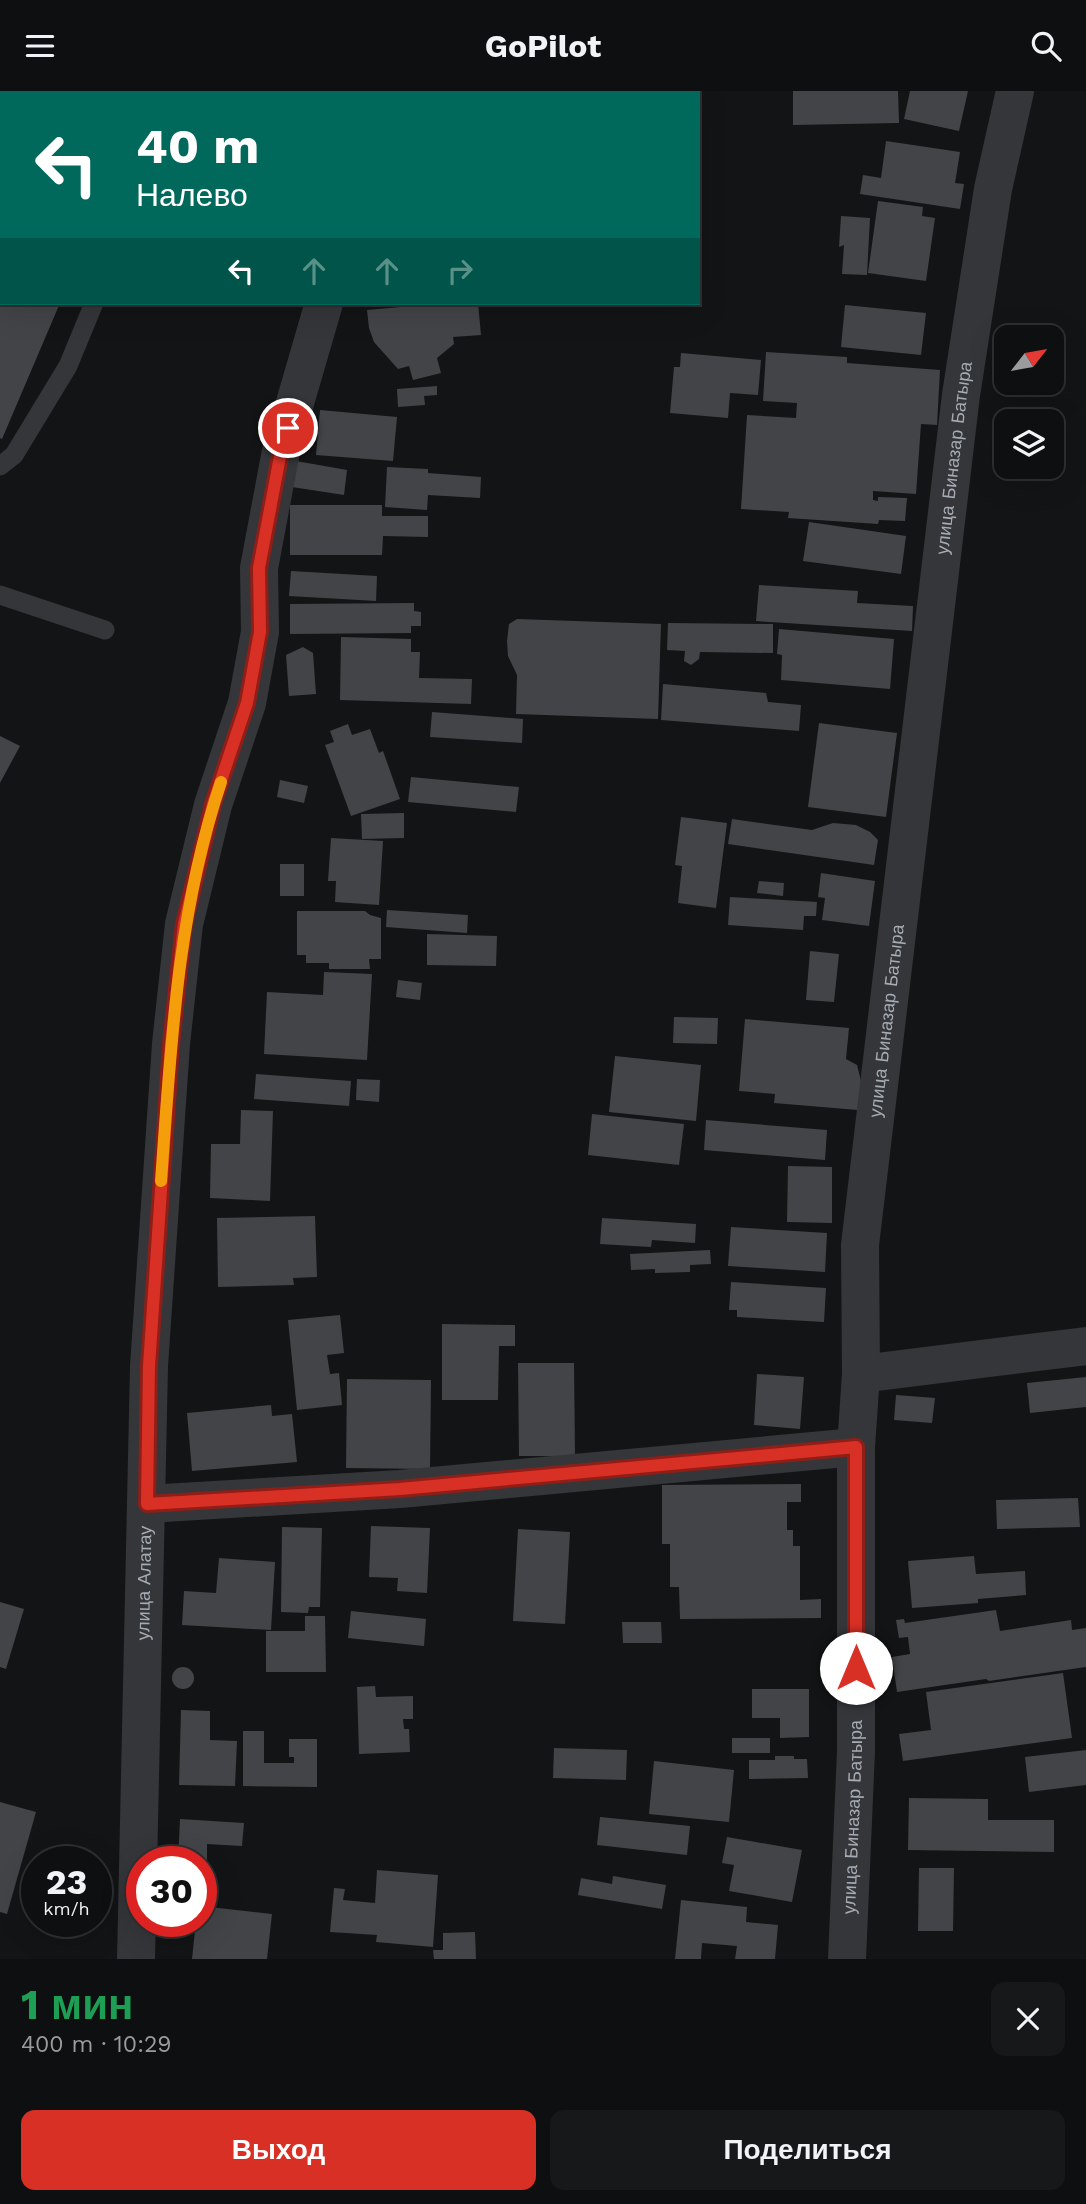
<!DOCTYPE html>
<html lang="ru">
<meta charset="utf-8">
<style>
body{margin:0;font-family:"Work Sans",sans-serif;background:#171819;color:#f1f3f6;height:100vh;display:flex;flex-direction:column;font-size:26px;white-space:nowrap}
*{box-sizing:border-box;margin:0}
p{font-size:23px;color:#9b9c9f}
.icon{flex:none;width:38px;height:38px;fill:none;stroke:currentColor;stroke-width:2;stroke-linecap:round;stroke-linejoin:round}
.map{position:relative;height:1868px;overflow:hidden}
.panel{display:flex;flex-direction:column;background:#0e0f10;flex:1}
.panel>*{flex:none}
.guide{position:absolute;left:0px;top:0px;width:700px;height:214px;box-shadow:0 7px 28px #0002,0 0 0 2px #2e2f30;background:#00695c;color:#fff;overflow:hidden}
.needle{width:46px;rotate:59deg}
.tools{position:absolute;left:994px;top:234px;display:grid;gap:14px}
.tools a{display:grid;place-items:center;width:70px;height:70px;border-radius:14px;background:#0e0f10;box-shadow:0 7px 28px #0002,0 0 0 2px #2e2f30;font-size:35px}
.speed{position:absolute;left:21px;top:1755px;display:flex;gap:14px;font-size:35px;font-weight:700;text-align:center}
.speed>*{display:grid;place-content:center;width:91px;height:91px;border-radius:50%;background:#0e0f10;box-shadow:0 7px 28px #0002,0 0 0 2px #2e2f30;line-height:1}
.speed small{font-size:18px;font-weight:400}
.speed .limit{border:10px solid #d22;background:#fff;color:#111}
.pin{position:absolute;display:grid;place-items:center;width:60px;height:60px;color:#fff;margin:-30px;border:4px solid #fff;border-radius:50%;box-shadow:0 2px 7px #0007}
.me{position:absolute;width:77px;margin:-38px;rotate:0deg;stroke-linejoin:round;filter:drop-shadow(0 0 5px #0008)}
.turn{display:flex;align-items:center;gap:24px;height:147px;padding:0 21px;font-size:32px}
.turn .icon{width:91px;height:91px;stroke-width:2.5}
.turn b{display:block;font-size:49px;line-height:60px}
.lanes{display:flex;align-items:center;height:66px;padding:0 21px;background:#0003;justify-content:center;gap:35px;direction:ltr}
.lanes .off{opacity:.35}
.round{display:grid;place-items:center;flex:none;width:74px;height:74px;border-radius:14px;background:#171819}
.headline{display:flex;align-items:center;justify-content:space-between;height:119px;padding:0 21px}
h1{font-size:42px;font-weight:700;line-height:52px;color:#1e9e55}
.action{display:flex;gap:14px;margin-top:auto;padding:14px 21px}
.action a{flex:1;height:80px;border-radius:14px;background:#d93025;color:#fff;font-size:28px;font-weight:700;line-height:80px;text-align:center}
.action a+a{background:#171819;color:#f1f3f6}
header{display:flex;justify-content:space-between;align-items:center;height:91px;padding:0 21px;background:#0e0f10;font-size:32px;font-weight:700}
.map>svg:first-child{display:block}
.building{fill:#434448}
.lines{fill:none;stroke-linecap:round;stroke-linejoin:round}
.lane{stroke:#35363a;stroke-width:19}
.street{stroke:#35363a;stroke-width:38}
.route-casing{stroke:#8d1f18;stroke-width:18}
.route{stroke:#d93025;stroke-width:12}
.slow{stroke:#f59e0b;stroke-width:12}
.labels{text-anchor:middle;stroke-width:5;stroke-linejoin:round;paint-order:stroke}
.street-label{font-size:18px;fill:#a6acb4;stroke:#0e0f10}
</style>
<header><svg class="icon" aria-label="menu" viewBox="0 0 24 24"><path d="M4 6h16M4 12h16M4 18h16"/></svg>GoPilot<svg class="icon" aria-label="search" viewBox="0 0 24 24"><circle cx="10" cy="10" r="6"/><path d="M15 15l6 6"/></svg></header>
<div class="map">
<svg width="1086" height="1868" viewBox="0 0 1086 1868">
<rect width="100%" height="100%" fill="#131415"/>
<g class="building">
<path d="M 793,0 L 898,0 L 899,32 L 793,34 Z"/>
<path d="M 910,0 L 968,0 L 959,40 L 904,28 Z"/>
<path d="M 886,50 L 960,61 L 955,92 L 964,93 L 960,118 L 860,103 L 863,84 L 881,87 Z"/>
<path d="M 878,110 L 923,116 L 922,125 L 935,127 L 926,190 L 868,182 Z"/>
<path d="M 841,125 L 870,127 L 867,184 L 842,183 L 844,154 L 839,156 Z"/>
<path d="M 0,212 L 60,212 L 2,348 L 0,347 Z"/>
<path d="M 446,212 L 478,212 L 481,244 L 453,246 L 454,253 L 437,267 L 441,282 L 413,289 L 409,275 L 398,278 L 374,251 L 369,237 L 367,219 Z"/>
<path d="M 845,214 L 926,222 L 921,264 L 841,256 Z"/>
<path d="M 766,261 L 847,266 L 847,272 L 940,279 L 937,334 L 921,333 L 916,403 L 873,400 L 873,409 L 878,410 L 878,406 L 907,407 L 905,430 L 879,429 L 878,433 L 788,427 L 789,421 L 741,418 L 747,324 L 796,327 L 797,312 L 763,310 Z"/>
<path d="M 681,262 L 761,269 L 758,304 L 730,302 L 728,327 L 670,322 L 674,276 L 680,276 Z"/>
<path d="M 437,295 L 437,304 L 424,305 L 425,314 L 398,316 L 397,298 Z"/>
<path d="M 320,319 L 397,326 L 393,370 L 316,364 Z"/>
<path d="M 296,370 L 347,379 L 344,404 L 292,396 Z"/>
<path d="M 387,376 L 428,378 L 428,382 L 481,386 L 480,407 L 428,404 L 427,419 L 385,416 Z"/>
<path d="M 290,414 L 382,414 L 382,425 L 428,425 L 428,446 L 383,445 L 382,464 L 290,464 Z"/>
<path d="M 809,431 L 906,445 L 901,483 L 803,470 Z"/>
<path d="M 291,480 L 377,485 L 376,510 L 289,505 Z"/>
<path d="M 759,494 L 858,500 L 857,512 L 913,515 L 912,540 L 756,530 Z"/>
<path d="M 414,512 L 414,520 L 421,521 L 421,535 L 411,535 L 411,542 L 290,543 L 290,513 Z"/>
<path d="M 517,528 L 661,533 L 658,628 L 516,623 L 517,584 L 508,565 L 507,550 L 509,533 Z"/>
<path d="M 668,532 L 773,533 L 773,562 L 700,561 L 699,568 L 691,574 L 684,570 L 685,560 L 667,559 Z"/>
<path d="M 779,538 L 894,548 L 890,598 L 781,589 L 782,564 L 777,563 Z"/>
<path d="M 341,546 L 411,548 L 411,561 L 420,561 L 419,587 L 472,588 L 471,613 L 340,609 Z"/>
<path d="M 303,556 L 313,562 L 316,603 L 289,605 L 286,564 Z"/>
<path d="M 663,593 L 766,602 L 768,611 L 801,614 L 799,640 L 661,629 Z"/>
<path d="M 432,621 L 523,628 L 522,652 L 430,646 Z"/>
<path d="M 819,632 L 897,642 L 886,726 L 808,716 Z"/>
<path d="M 348,633 L 352,644 L 370,638 L 379,662 L 383,660 L 400,708 L 351,725 L 325,654 L 334,651 L 330,640 Z"/>
<path d="M 0,645 L 20,655 L 0,692 Z"/>
<path d="M 411,686 L 519,696 L 516,721 L 408,711 Z"/>
<path d="M 280,689 L 308,695 L 304,712 L 277,706 Z"/>
<path d="M 404,722 L 404,747 L 362,748 L 361,723 Z"/>
<path d="M 681,726 L 727,732 L 716,817 L 678,812 L 682,775 L 675,774 Z"/>
<path d="M 732,728 L 812,739 L 833,732 L 856,734 L 870,741 L 878,749 L 874,774 L 728,753 Z"/>
<path d="M 331,747 L 383,750 L 379,814 L 335,811 L 336,790 L 328,790 Z"/>
<rect x="280" y="773" width="24" height="32"/>
<path d="M 821,782 L 875,790 L 869,835 L 822,829 L 825,807 L 818,806 Z"/>
<path d="M 759,790 L 784,792 L 783,805 L 757,802 Z"/>
<path d="M 730,806 L 817,811 L 816,825 L 804,825 L 803,839 L 728,834 Z"/>
<path d="M 387,819 L 468,824 L 467,842 L 386,836 Z"/>
<path d="M 297,820 L 365,820 L 370,824 L 381,827 L 381,868 L 369,868 L 370,878 L 329,878 L 329,872 L 306,872 L 306,864 L 297,864 Z"/>
<path d="M 427,843 L 497,845 L 496,875 L 427,874 Z"/>
<path d="M 810,860 L 839,863 L 834,911 L 806,909 Z"/>
<path d="M 324,881 L 372,883 L 367,969 L 264,963 L 267,901 L 323,904 Z"/>
<path d="M 398,889 L 422,892 L 420,909 L 396,906 Z"/>
<path d="M 674,926 L 718,927 L 717,953 L 673,952 Z"/>
<path d="M 745,928 L 849,937 L 846,968 L 857,974 L 861,990 L 858,1019 L 774,1012 L 775,1003 L 739,1000 Z"/>
<path d="M 615,965 L 701,974 L 696,1030 L 609,1021 Z"/>
<path d="M 256,983 L 351,990 L 349,1015 L 254,1008 Z"/>
<path d="M 357,988 L 380,989 L 379,1011 L 356,1009 Z"/>
<path d="M 241,1019 L 273,1020 L 270,1110 L 210,1107 L 211,1053 L 240,1053 Z"/>
<path d="M 592,1023 L 684,1033 L 679,1074 L 588,1064 Z"/>
<path d="M 706,1029 L 827,1039 L 825,1069 L 704,1059 Z"/>
<path d="M 788,1075 L 832,1076 L 832,1132 L 787,1131 Z"/>
<path d="M 315,1125 L 317,1186 L 293,1187 L 294,1194 L 218,1196 L 217,1127 Z"/>
<path d="M 602,1127 L 696,1133 L 695,1152 L 652,1149 L 651,1156 L 600,1153 Z"/>
<path d="M 731,1136 L 827,1142 L 825,1181 L 728,1175 Z"/>
<path d="M 710,1159 L 711,1173 L 690,1174 L 690,1181 L 655,1182 L 655,1178 L 631,1179 L 630,1163 Z"/>
<path d="M 731,1191 L 826,1197 L 824,1231 L 737,1226 L 737,1219 L 729,1219 Z"/>
<path d="M 340,1224 L 344,1262 L 327,1264 L 330,1283 L 339,1282 L 342,1314 L 297,1319 L 288,1229 Z"/>
<path d="M 442,1233 L 515,1234 L 515,1255 L 499,1255 L 498,1309 L 442,1309 Z"/>
<path d="M 518,1272 L 574,1272 L 575,1365 L 519,1365 Z"/>
<path d="M 757,1283 L 804,1286 L 800,1338 L 754,1334 Z"/>
<path d="M 1086,1286 L 1086,1316 L 1030,1322 L 1027,1292 Z"/>
<path d="M 347,1288 L 431,1289 L 430,1378 L 346,1377 Z"/>
<path d="M 896,1304 L 935,1307 L 932,1332 L 894,1329 Z"/>
<path d="M 271,1314 L 272,1325 L 292,1323 L 297,1371 L 192,1380 L 187,1322 Z"/>
<path d="M 801,1393 L 801,1411 L 787,1411 L 787,1439 L 793,1439 L 793,1455 L 800,1455 L 800,1509 L 821,1508 L 821,1527 L 680,1528 L 679,1496 L 670,1496 L 670,1453 L 662,1453 L 662,1394 Z"/>
<path d="M 1078,1407 L 1080,1436 L 997,1438 L 996,1409 Z"/>
<path d="M 371,1435 L 430,1437 L 427,1502 L 397,1500 L 398,1487 L 369,1486 Z"/>
<path d="M 282,1436 L 322,1437 L 320,1516 L 309,1516 L 308,1522 L 281,1521 Z"/>
<path d="M 518,1438 L 570,1441 L 565,1533 L 513,1530 Z"/>
<path d="M 974,1465 L 976,1483 L 1025,1480 L 1026,1504 L 978,1508 L 978,1512 L 912,1517 L 908,1470 Z"/>
<path d="M 219,1467 L 275,1471 L 271,1539 L 182,1534 L 184,1500 L 216,1502 Z"/>
<path d="M 0,1511 L 24,1518 L 6,1578 L 0,1576 Z"/>
<path d="M 996,1519 L 1000,1540 L 1071,1529 L 1072,1539 L 1086,1537 L 1086,1576 L 989,1590 L 986,1588 L 897,1601 L 892,1566 L 910,1563 L 908,1546 L 899,1547 L 896,1529 L 904,1528 L 905,1532 Z"/>
<path d="M 351,1520 L 426,1528 L 424,1555 L 348,1547 Z"/>
<path d="M 305,1525 L 325,1525 L 326,1581 L 266,1581 L 266,1540 L 305,1540 Z"/>
<path d="M 622,1531 L 661,1531 L 662,1552 L 623,1552 Z"/>
<circle cx="183" cy="1587" r="11"/>
<path d="M 1063,1582 L 1072,1647 L 903,1670 L 899,1643 L 931,1639 L 926,1601 Z"/>
<path d="M 375,1595 L 376,1606 L 413,1605 L 413,1628 L 403,1628 L 404,1638 L 409,1638 L 410,1661 L 359,1663 L 357,1596 Z"/>
<path d="M 752,1598 L 809,1598 L 809,1646 L 780,1647 L 780,1627 L 752,1627 Z"/>
<path d="M 181,1619 L 210,1620 L 210,1649 L 237,1650 L 235,1695 L 179,1694 Z"/>
<path d="M 243,1640 L 264,1640 L 264,1672 L 294,1672 L 294,1666 L 289,1666 L 289,1648 L 317,1648 L 317,1696 L 243,1695 Z"/>
<rect x="732" y="1647" width="38" height="15"/>
<path d="M 554,1657 L 627,1659 L 626,1689 L 553,1687 Z"/>
<path d="M 1086,1659 L 1086,1694 L 1029,1701 L 1025,1666 Z"/>
<path d="M 775,1665 L 794,1665 L 794,1668 L 807,1668 L 808,1687 L 749,1688 L 749,1669 L 775,1669 Z"/>
<path d="M 654,1670 L 734,1679 L 729,1731 L 649,1723 Z"/>
<path d="M 909,1707 L 988,1708 L 988,1729 L 1054,1729 L 1054,1761 L 908,1759 Z"/>
<path d="M 0,1711 L 36,1721 L 7,1823 L 0,1821 Z"/>
<path d="M 600,1726 L 690,1735 L 687,1764 L 597,1754 Z"/>
<path d="M 180,1728 L 244,1732 L 242,1755 L 207,1753 L 207,1775 L 211,1776 L 210,1794 L 201,1794 L 201,1771 L 178,1771 Z"/>
<path d="M 727,1746 L 802,1759 L 792,1811 L 729,1800 L 734,1774 L 722,1772 Z"/>
<path d="M 919,1777 L 954,1777 L 953,1840 L 918,1840 Z"/>
<path d="M 377,1779 L 438,1784 L 433,1856 L 376,1851 L 377,1844 L 330,1841 L 334,1797 L 345,1798 L 343,1809 L 375,1812 Z"/>
<path d="M 613,1785 L 666,1794 L 662,1818 L 578,1804 L 581,1787 L 612,1793 Z"/>
<path d="M 681,1809 L 747,1816 L 746,1831 L 778,1834 L 775,1868 L 735,1868 L 737,1855 L 702,1852 L 701,1868 L 675,1868 Z"/>
<path d="M 201,1815 L 272,1823 L 267,1868 L 192,1868 L 196,1830 L 201,1830 Z"/>
<path d="M 475,1841 L 476,1868 L 434,1868 L 433,1859 L 443,1859 L 443,1842 Z"/>
</g>
<g class="lines">
<g class="lane">
<path d="M 180,2 L 180,0"/>
<path d="M 0,375 L 14,364 L 68,275 L 94,212"/>
<path d="M 0,504 L 105,539"/>
</g>
<g class="street">
<path d="M 417,2 L 418,0"/>
<path d="M 861,1283 L 1086,1255"/>
<path d="M 147,1413 L 400,1398 L 856,1356"/>
<path id="s1" d="M 136,1868 L 149,1275 L 171,953 L 184,833 L 213,714 L 247,612 L 260,541 L 259,477 L 281,360 L 324,212"/>
<path id="s2" d="M 847,1868 L 856,1660 L 856,1356 L 861,1283 L 860,1154 L 961,304 L 993,98 L 1015,0"/>
</g>
</g>
<g class="lines">
<g class="route-casing">
<path id="route" d="M 288,337 L 281,360 L 259,477 L 260,541 L 247,612 L 213,713 L 184,833 L 171,953 L 149,1275 L 147,1413 L 400,1398 L 856,1356 L 856,1577"/>
</g>
<use href="#route" class="route"/>
<path class="slow" d="M 161,1090 C 171,954 177,822 221,691"/>
</g>
<g class="labels">
<g class="street-label">
<text dy="6" stroke="none"><textPath href="#s2" startOffset="1507">улица Биназар Батыра</textPath></text>
<text dy="6" stroke="none"><textPath href="#s2" startOffset="940">улица Биназар Батыра</textPath></text>
<text dy="6" stroke="none"><textPath href="#s1" startOffset="376">улица Алатау</textPath></text>
<text dy="6" stroke="none"><textPath href="#s2" startOffset="142">улица Биназар Батыра</textPath></text>
</g>
</g>
</svg>
<div class="tools">
<a><svg class="needle" viewBox="-14 -14 28 28"><path d="M0-13l5 13h-10z" fill="#e53935"/><path d="M0 13l5-13h-10z" fill="#9b9c9f"/></svg></a>
<a><svg class="icon" aria-label="layers" viewBox="0 0 24 24"><path d="M12 4l9 5-9 5-9-5zM3 14l9 5 9-5"/></svg></a>
</div>
<div class="speed"><div>23<small>km/h</small></div><div class="limit">30</div></div>
<div class="pin" style="left:288px;top:337px;background:#d93025"><svg class="icon" aria-label="arrive" viewBox="0 0 24 24"><path d="M6 21V4h12l-3 4 3 4H6"/></svg></div>
<svg class="me" style="left:856px;top:1577px" viewBox="-20 -20 40 40"><circle r="19" fill="#fff"/><path d="M0-13L10 11 0 6-10 11z" fill="#d93025"/></svg>
<div class="guide">
<div class="turn"><svg class="icon" aria-label="left" viewBox="0 0 24 24"><path d="M17 20v-9H6M10 6l-5 5 5 5"/></svg><div><b>40 m</b>Налево</div></div>
<div class="lanes"><svg class="icon" aria-label="left" viewBox="0 0 24 24"><path d="M17 20v-9H6M10 6l-5 5 5 5"/></svg><svg class="icon off" aria-label="ahead" viewBox="0 0 24 24"><path d="M12 20V5M6 11l6-6 6 6"/></svg><svg class="icon off" aria-label="ahead" viewBox="0 0 24 24"><path d="M12 20V5M6 11l6-6 6 6"/></svg><svg class="icon off" aria-label="right" viewBox="0 0 24 24"><path d="M7 20v-9h11M14 6l5 5-5 5"/></svg></div>
</div>
</div>
<section class="panel">
<div class="headline"><div><h1>1 мин</h1><p>400 m · 10:29</p></div><a class="round"><svg class="icon" aria-label="close" viewBox="0 0 24 24"><path d="M6 6l12 12M18 6L6 18"/></svg></a></div>
<div class="action"><a>Выход</a><a>Поделиться</a></div>
</section>
